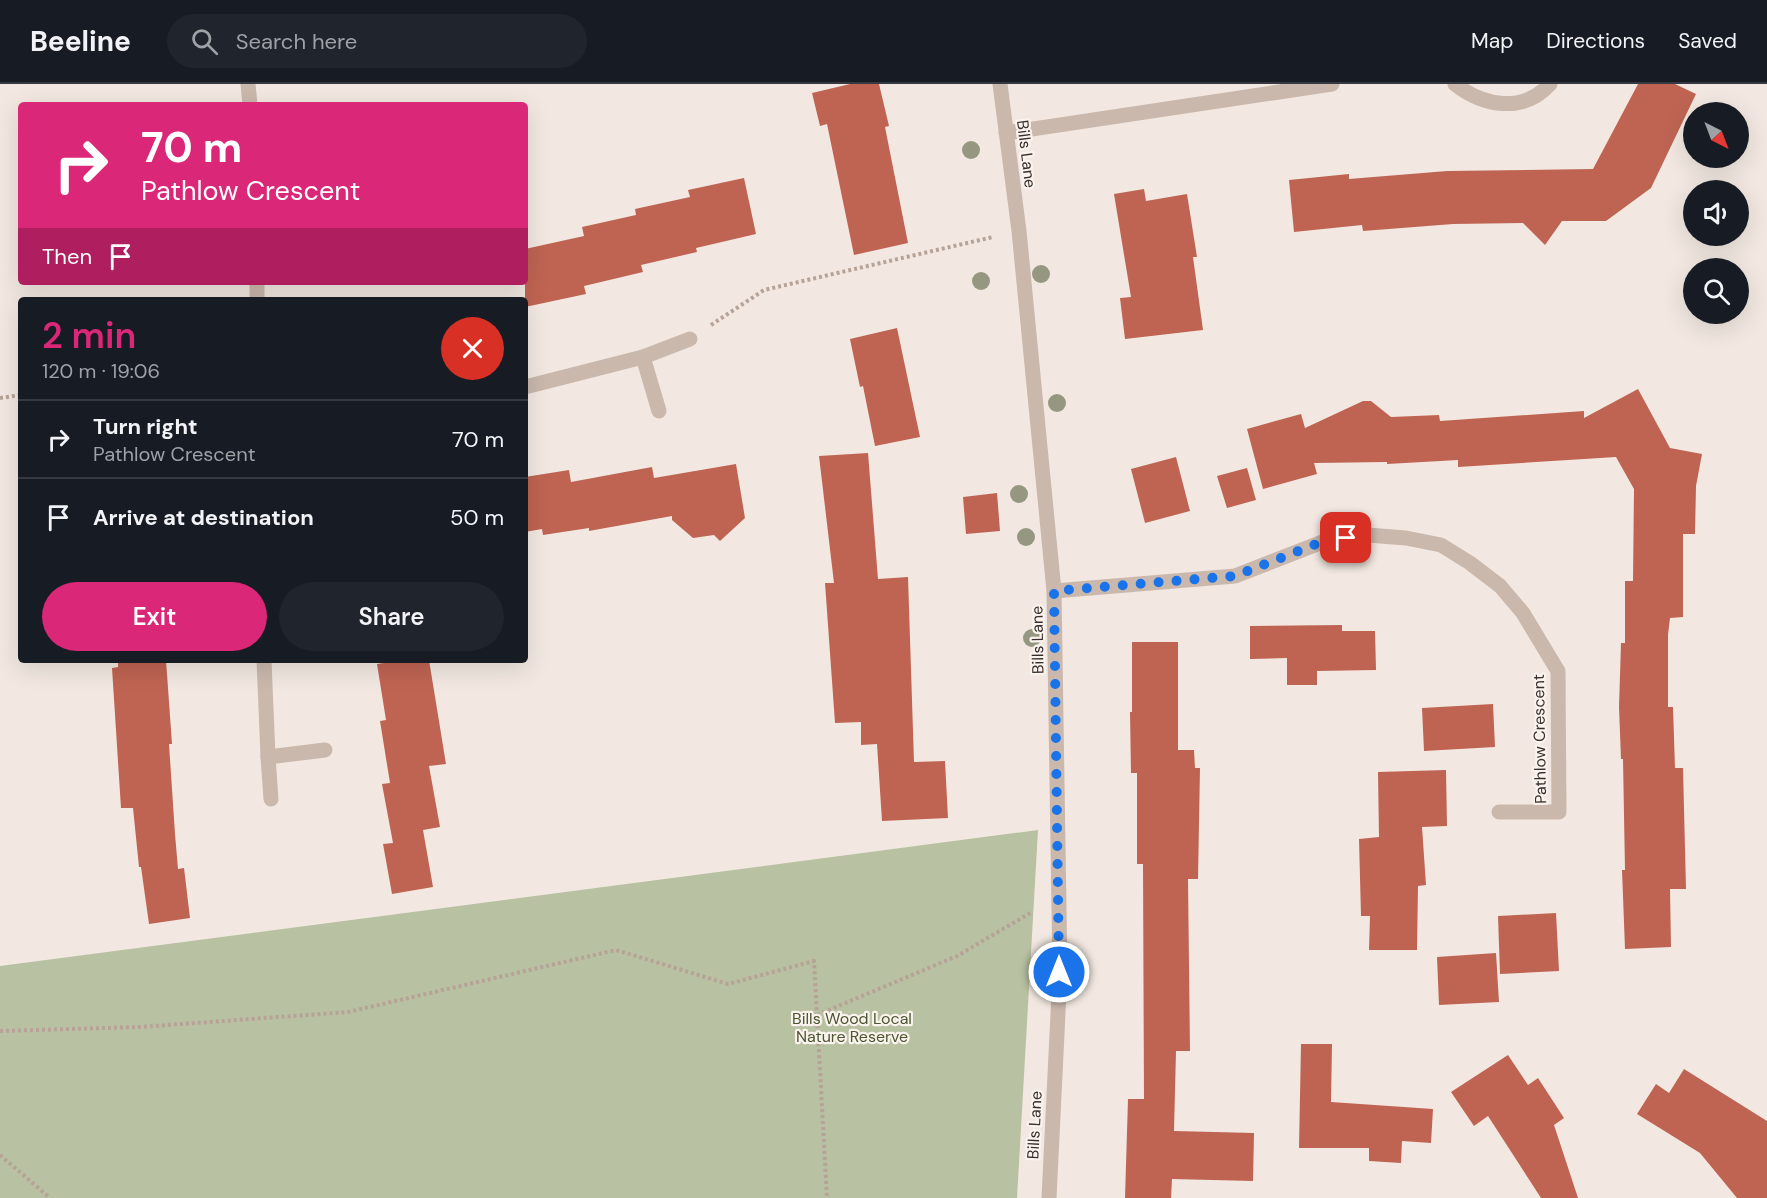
<!DOCTYPE html>
<meta charset="utf-8">
<style>
body{margin:0;font-family:"DM Sans",sans-serif;background:#20242c;color:#f1f3f6;height:100vh;display:flex;flex-direction:column;font-size:22px;white-space:nowrap}
*{box-sizing:border-box;margin:0}
p{font-size:20px;color:#9ea1a6}
.icon{flex:none;width:33px;height:33px;fill:none;stroke:currentColor;stroke-width:2;stroke-linecap:round;stroke-linejoin:round}
.map{position:relative;flex:1;overflow:hidden}
.sheet{position:absolute;left:18px;top:213px;width:510px;height:366px;display:flex;flex-direction:column;background:#171b24;border-radius:6px;box-shadow:0 6px 24px #0002}
.sheet>*{flex:none}
.hud{position:absolute;left:18px;top:18px;width:510px;height:183px;border-radius:6px;box-shadow:0 6px 24px #0002;background:#db2777;color:#fff;overflow:hidden}
.needle{width:39px;rotate:138deg}
.controls{position:absolute;left:1683px;top:18px;display:grid;gap:12px}
.controls a{display:grid;place-items:center;width:66px;height:66px;border-radius:50%;background:#171b24;box-shadow:0 6px 24px #0002;font-size:30px}
.pin{position:absolute;display:grid;place-items:center;width:51px;height:51px;color:#fff;margin:-26px;border-radius:12px;box-shadow:0 3px 9px #0006}
.me{position:absolute;width:66px;margin:-33px;rotate:0deg;stroke-linejoin:round;filter:drop-shadow(0 0 4px #0008)}
.turn{display:flex;align-items:center;gap:21px;height:126px;padding:0 24px;font-size:27px}
.turn .icon{width:78px;height:78px;stroke-width:2.5}
.turn b{display:block;font-size:42px;line-height:51px}
.then{display:flex;align-items:center;height:57px;padding:0 24px;background:#0003;gap:12px;font-size:22px}
.round{display:grid;place-items:center;flex:none;width:63px;height:63px;border-radius:32px;background:#20242c}
.headline{display:flex;align-items:center;justify-content:space-between;height:102px;padding:0 24px}
h1{font-size:36px;font-weight:600;line-height:45px;color:#db2777}
.action{display:flex;gap:12px;margin-top:auto;padding:12px 24px}
.action a{flex:1;height:69px;border-radius:36px;background:#db2777;color:#fff;font-size:24px;font-weight:600;line-height:69px;text-align:center}
.action a+a{background:#20242c;color:#f1f3f6}
ul{padding:0;list-style:none}
li{display:flex;align-items:center;gap:18px;height:78px;padding:0 24px;border-top:2px solid #363941}
li div{flex:1}
li b{display:block;font-size:22px}
li em{font-style:normal}
header{display:flex;align-items:center;gap:36px;box-sizing:border-box;height:84px;padding:0 30px;background:#171b24;border-bottom:2px solid #363941}
header strong{font-size:28px}
nav{display:flex;gap:33px;margin-inline-start:auto;font-size:21px}
.search{width:420px;height:54px;background:#20242c;display:flex;align-items:center;gap:15px;box-sizing:border-box;padding:0 21px;border-radius:33px;color:#9ea1a6;font-size:22px}
.map>svg:first-child{display:block}
.green{fill:#b8c1a1}
.building{fill:#bf6452}
.lines{fill:none;stroke-linecap:round;stroke-linejoin:round}
.path{stroke:#b6a297;stroke-width:4;stroke-dasharray:3 3;stroke-linecap:butt}
.minor{stroke:#cab8ad;stroke-width:15}
.tree{fill:#969780}
.route{stroke:#1a73e8;stroke-width:10;stroke-dasharray:0 18}
.labels{text-anchor:middle;stroke-width:4.5;stroke-linejoin:round;paint-order:stroke}
.street-label{font-size:16px;fill:#382e2b;stroke:#faf3ed}
.park-label{font-size:16px;fill:#4b5530;stroke:#faf3ed}
</style>
<header>
<strong>Beeline</strong>
<div class="search"><svg class="icon" aria-label="search" viewBox="0 0 24 24"><circle cx="10" cy="10" r="6"/><path d="M15 15l6 6"/></svg>Search here</div>
<nav><a>Map</a><a>Directions</a><a>Saved</a></nav>
</header>
<div class="map">
<svg width="1767" height="1114" viewBox="0 0 1767 1114">
<rect width="100%" height="100%" fill="#f2e8e1"/>
<path class="green" d="M 1038,746 L 1017,1114 L 0,1114 L 0,882 Z"/>
<g class="building">
<path d="M 850,0 L 879,0 L 889,42 L 885,43 L 908,159 L 854,171 L 827,40 L 820,42 L 812,9 Z"/>
<path d="M 1638,0 L 1675,0 L 1696,10 L 1651,104 L 1606,137 L 1562,137 L 1545,161 L 1523,139 L 1453,140 L 1363,147 L 1362,141 L 1294,148 L 1289,96 L 1349,90 L 1349,95 L 1447,87 L 1593,85 Z"/>
<path d="M 744,94 L 756,150 L 696,164 L 697,168 L 641,181 L 643,188 L 584,202 L 586,210 L 525,223 L 525,165 L 584,152 L 582,143 L 636,131 L 635,125 L 690,113 L 688,106 Z"/>
<path d="M 1144,105 L 1146,117 L 1187,110 L 1197,173 L 1193,173 L 1203,246 L 1125,255 L 1120,214 L 1131,213 L 1114,110 Z"/>
<path d="M 897,244 L 920,353 L 875,362 L 863,302 L 860,303 L 850,255 Z"/>
<path d="M 1638,305 L 1670,364 L 1702,370 L 1696,402 L 1695,450 L 1683,450 L 1683,533 L 1670,534 L 1668,551 L 1668,623 L 1673,623 L 1675,684 L 1683,684 L 1686,805 L 1670,805 L 1671,863 L 1625,865 L 1622,786 L 1625,786 L 1623,675 L 1621,675 L 1619,623 L 1621,559 L 1625,559 L 1625,497 L 1633,497 L 1634,405 L 1616,373 L 1458,383 L 1458,376 L 1387,380 L 1387,378 L 1314,379 L 1317,390 L 1263,405 L 1247,345 L 1301,330 L 1305,344 L 1363,317 L 1371,317 L 1391,333 L 1439,331 L 1440,337 L 1584,327 L 1584,334 Z"/>
<path d="M 868,369 L 878,495 L 908,493 L 914,678 L 945,677 L 948,734 L 882,737 L 877,660 L 861,661 L 861,638 L 835,639 L 825,499 L 834,499 L 819,372 Z"/>
<path d="M 1176,373 L 1190,427 L 1145,439 L 1131,385 Z"/>
<path d="M 736,380 L 745,434 L 720,457 L 714,451 L 693,454 L 672,436 L 672,432 L 589,447 L 589,444 L 543,451 L 542,445 L 525,448 L 525,393 L 569,386 L 571,398 L 652,383 L 654,394 Z"/>
<path d="M 1247,384 L 1256,416 L 1227,424 L 1217,392 Z"/>
<path d="M 997,409 L 1000,447 L 966,450 L 963,413 Z"/>
<path d="M 1342,541 L 1342,547 L 1375,547 L 1376,586 L 1317,587 L 1317,601 L 1287,601 L 1287,574 L 1250,575 L 1250,542 Z"/>
<path d="M 1132,558 L 1178,558 L 1178,666 L 1194,666 L 1195,684 L 1200,684 L 1198,795 L 1188,795 L 1190,967 L 1176,967 L 1174,1047 L 1254,1049 L 1253,1097 L 1172,1095 L 1171,1114 L 1125,1114 L 1128,1015 L 1144,1015 L 1143,780 L 1137,780 L 1137,689 L 1131,689 L 1130,628 L 1132,628 Z"/>
<path d="M 118,576 L 166,576 L 172,660 L 169,660 L 175,750 L 178,785 L 184,784 L 190,834 L 149,840 L 141,783 L 139,783 L 133,724 L 121,724 L 112,584 L 118,583 Z"/>
<path d="M 403,576 L 429,576 L 446,680 L 429,682 L 440,743 L 423,746 L 433,803 L 392,810 L 383,760 L 393,759 L 382,700 L 390,699 L 380,637 L 386,636 L 377,580 Z"/>
<path d="M 1493,620 L 1495,663 L 1424,667 L 1422,624 Z"/>
<path d="M 1446,686 L 1447,742 L 1422,743 L 1426,801 L 1418,802 L 1417,866 L 1369,866 L 1370,832 L 1361,832 L 1359,755 L 1379,753 L 1378,688 Z"/>
<path d="M 1556,829 L 1559,887 L 1500,890 L 1498,832 Z"/>
<path d="M 1496,869 L 1499,918 L 1439,921 L 1437,873 Z"/>
<path d="M 1301,960 L 1332,960 L 1331,1018 L 1433,1025 L 1431,1059 L 1402,1057 L 1401,1079 L 1369,1077 L 1369,1064 L 1299,1064 Z"/>
<path d="M 1508,971 L 1528,1001 L 1538,994 L 1564,1034 L 1554,1041 L 1578,1114 L 1541,1114 L 1488,1032 L 1474,1042 L 1451,1008 Z"/>
<path d="M 1684,985 L 1767,1037 L 1767,1114 L 1737,1114 L 1700,1069 L 1637,1030 L 1656,1000 L 1669,1009 Z"/>
</g>
<g class="lines">
<g class="path">
<path d="M 711,241 L 764,206 L 993,153"/>
<path d="M 0,314 L 21,311"/>
<path d="M 817,931 L 957,872 L 1032,828"/>
<path d="M 0,947 L 140,943 L 348,928 L 616,866 L 728,900 L 814,877 L 827,1114"/>
<path d="M 0,1071 L 50,1114"/>
</g>
<g class="minor">
<path d="M 248,0 L 250,21"/>
<path d="M 1000,0 L 1019,147 L 1054,507 L 1060,888 L 1049,1114"/>
<path d="M 1455,0 C 1483,22 1523,30 1550,0"/>
<path d="M 1006,49 L 1332,0"/>
<path d="M 257,216 L 257,198"/>
<path d="M 643,273 L 659,327"/>
<path d="M 525,303 L 643,273 L 690,255"/>
<path d="M 1054,507 L 1235,492 L 1325,457 L 1368,451 L 1406,454 L 1441,461 L 1470,479 L 1500,502 L 1523,529 L 1558,587 L 1559,728 L 1499,728"/>
<path d="M 264,576 L 268,673 L 271,715"/>
<path d="M 268,673 L 325,666"/>
</g>
</g>
<g class="tree">
<circle cx="971" cy="66" r="9"/>
<circle cx="1041" cy="190" r="9"/>
<circle cx="981" cy="197" r="9"/>
<circle cx="1057" cy="319" r="9"/>
<circle cx="1019" cy="410" r="9"/>
<circle cx="1026" cy="453" r="9"/>
<circle cx="1032" cy="554" r="9"/>
</g>
<g class="lines">
<path class="route" d="M 1059,888 L 1054,507 L 1235,492 L 1324,457 L 1346,454"/>
</g>
<g class="labels">
<g class="street-label">
<text transform="translate(1027 70) rotate(83)" y="6">Bills Lane</text>
<text transform="translate(1037 556) rotate(-91)" y="6">Bills Lane</text>
<text transform="translate(1539 655) rotate(-91)" y="6">Pathlow Crescent</text>
<text transform="translate(1034 1041) rotate(-87)" y="6">Bills Lane</text>
</g>
<g class="park-label">
<text x="852" y="940">Bills Wood Local<tspan x="852" dy="18">Nature Reserve</tspan></text>
</g>
</g>
</svg>
<div class="controls">
<a><svg class="needle" viewBox="-14 -14 28 28"><path d="M0-13l5 13h-10z" fill="#e53935"/><path d="M0 13l5-13h-10z" fill="#9ea1a6"/></svg></a>
<a><svg class="icon" aria-label="sound" viewBox="0 0 24 24"><path d="M4 9h4l5-4v14l-5-4H4zM17 9q2 3 0 6"/></svg></a>
<a><svg class="icon" aria-label="search" viewBox="0 0 24 24"><circle cx="10" cy="10" r="6"/><path d="M15 15l6 6"/></svg></a>
</div>
<div class="pin" style="left:1346px;top:454px;background:#d93025"><svg class="icon" aria-label="arrive" viewBox="0 0 24 24"><path d="M6 21V4h12l-3 4 3 4H6"/></svg></div>
<svg class="me" style="left:1059px;top:888px" viewBox="-20 -20 40 40"><circle r="17" fill="#1a73e8" stroke="#fff" stroke-width="3"/><path d="M0-11L8 9 0 5-8 9z" fill="#fff"/></svg>
<div class="hud">
<div class="turn"><svg class="icon" aria-label="right" viewBox="0 0 24 24"><path d="M7 20v-9h11M14 6l5 5-5 5"/></svg><div><b>70 m</b>Pathlow Crescent</div></div>
<div class="then">Then<svg class="icon" aria-label="arrive" viewBox="0 0 24 24"><path d="M6 21V4h12l-3 4 3 4H6"/></svg></div>
</div>
<section class="sheet">
<div class="headline"><div><h1>2 min</h1><p>120 m · 19:06</p></div><a class="round" style="background:#d93025;color:#fff"><svg class="icon" aria-label="close" viewBox="0 0 24 24"><path d="M6 6l12 12M18 6L6 18"/></svg></a></div>
<ul>
<li><svg class="icon" aria-label="right" viewBox="0 0 24 24"><path d="M7 20v-9h11M14 6l5 5-5 5"/></svg><div><b>Turn right</b><p>Pathlow Crescent</p></div><em>70 m</em></li>
<li><svg class="icon" aria-label="arrive" viewBox="0 0 24 24"><path d="M6 21V4h12l-3 4 3 4H6"/></svg><div><b>Arrive at destination</b></div><em>50 m</em></li>
</ul>
<div class="action"><a>Exit</a><a>Share</a></div>
</section>
</div>
